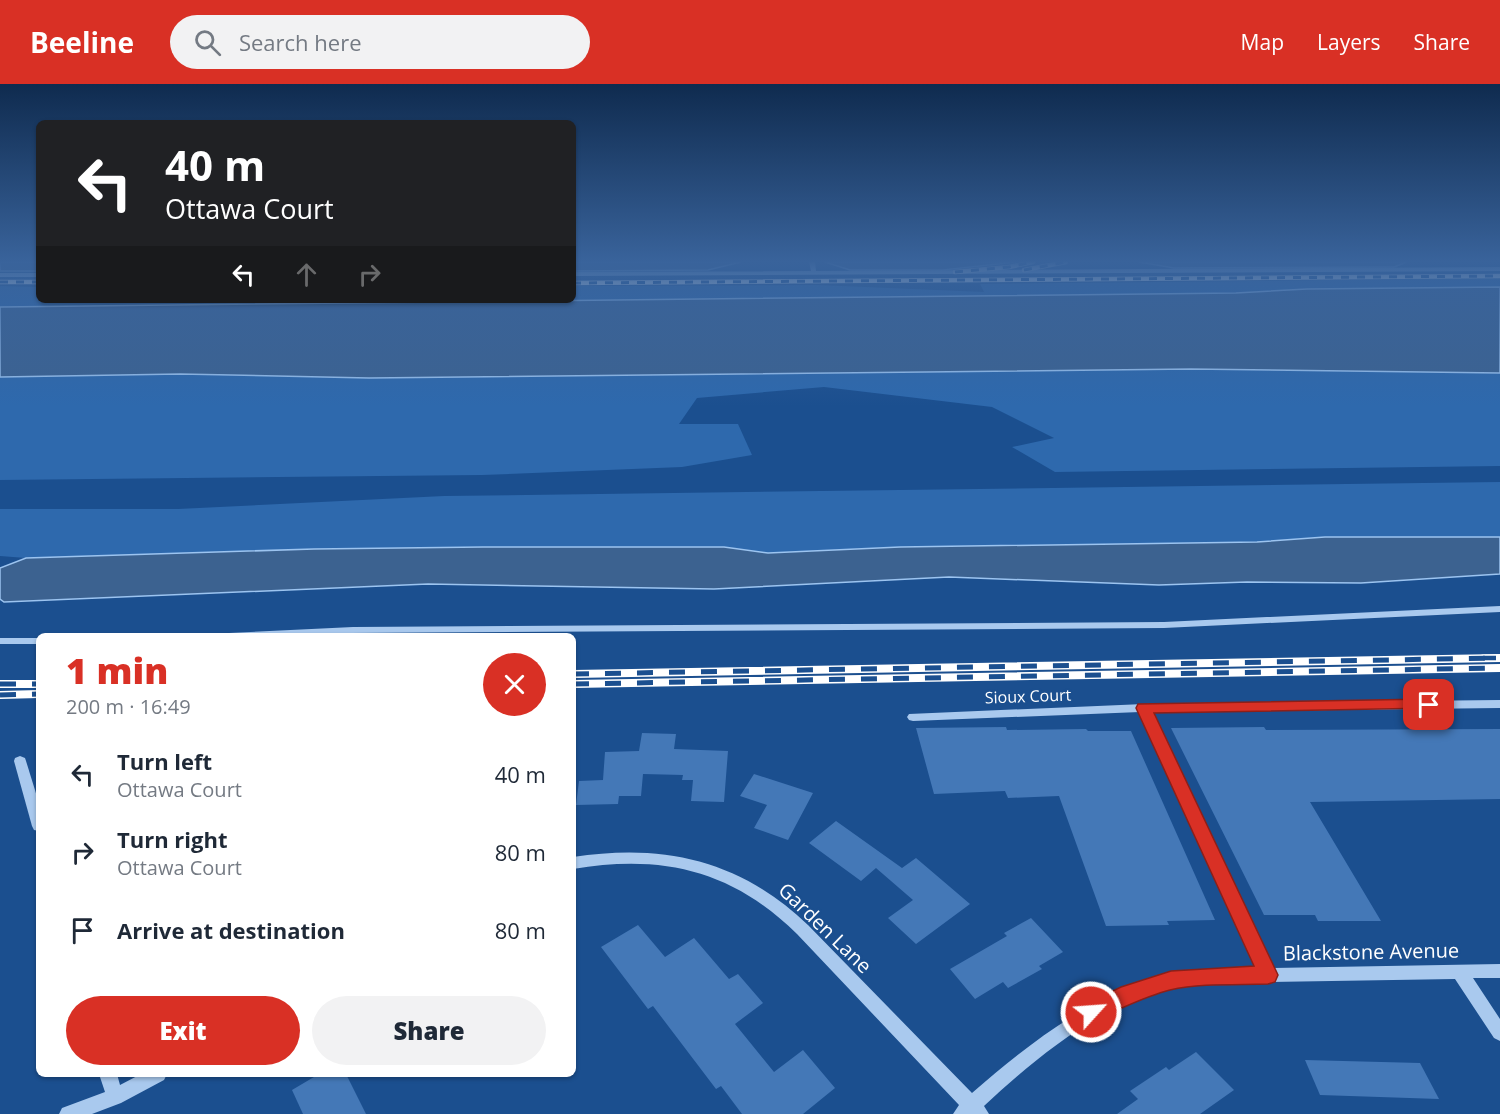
<!DOCTYPE html>
<meta charset="utf-8">
<style>
body{margin:0;font-family:"Open Sans",sans-serif;background:#f2f2f3;color:#1f2937;height:100vh;display:flex;flex-direction:column;font-size:22px;white-space:nowrap}
*{box-sizing:border-box;margin:0}
p{font-size:20px;color:#747a83}
.icon{flex:none;width:33px;height:33px;fill:none;stroke:currentColor;stroke-width:2;stroke-linecap:round;stroke-linejoin:round}
.map{position:relative;flex:1;overflow:hidden}
.sheet{position:absolute;left:36px;top:549px;width:540px;height:444px;display:flex;flex-direction:column;background:#fff;border-radius:9px;box-shadow:0 2px 4px #0004}
.sheet>*{flex:none}
.top-card{position:absolute;left:36px;top:36px;width:540px;height:183px;border-radius:9px;box-shadow:0 2px 4px #0004;background:#202124;color:#fff;overflow:hidden}
.pin{position:absolute;display:grid;place-items:center;width:51px;height:51px;color:#fff;margin:-26px;border-radius:12px;box-shadow:0 3px 9px #0006}
.me{position:absolute;width:66px;margin:-33px;rotate:64deg;stroke-linejoin:round;filter:drop-shadow(0 0 4px #0008)}
.turn{display:flex;align-items:center;gap:21px;height:126px;padding:0 30px;font-size:27px}
.turn .icon{width:78px;height:78px;stroke-width:2.5}
.turn b{display:block;font-size:42px;line-height:51px}
.lanes{display:flex;align-items:center;height:57px;padding:0 30px;background:#0003;justify-content:center;gap:30px;direction:ltr}
.lanes .off{opacity:.35}
.round{display:grid;place-items:center;flex:none;width:63px;height:63px;border-radius:32px;background:#f2f2f3}
.headline{display:flex;align-items:center;justify-content:space-between;height:102px;padding:0 30px}
h1{font-size:36px;font-weight:800;line-height:45px;color:#d93025}
.action{display:flex;gap:12px;margin-top:auto;padding:12px 30px}
.action a{flex:1;height:69px;border-radius:36px;background:#d93025;color:#fff;font-size:24px;font-weight:800;line-height:69px;text-align:center}
.action a+a{background:#f2f2f3;color:#1f2937}
ul{padding:0;list-style:none}
li{display:flex;align-items:center;gap:18px;height:78px;padding:0 30px}
li div{flex:1}
li b{display:block;font-size:22px}
li em{font-style:normal}
header{display:flex;align-items:center;gap:36px;box-sizing:border-box;height:84px;padding:0 30px;background:#d93025;color:#fff}
header strong{font-size:28px}
nav{display:flex;gap:33px;margin-inline-start:auto;font-size:21px}
.search{width:420px;height:54px;background:#f2f2f3;display:flex;align-items:center;gap:15px;box-sizing:border-box;padding:0 21px;border-radius:33px;color:#747a83;font-size:22px}
.map>svg:first-child{display:block}
.green{fill:#2e69ad}
.water{fill:#3c6290;stroke:#9cc4f0;stroke-width:1.5}
.building{fill:#4478b7}
.lines{fill:none;stroke-linecap:round;stroke-linejoin:round}
.minor{fill:#a9c9ee;fill-rule:evenodd}
.rail-far2-casing{stroke:#fff;stroke-width:4.5}
.rail-far1-casing{stroke:#fff;stroke-width:7}
.rail-casing{stroke:#fff;stroke-width:8}
.rail-far2{stroke:#1b4f8f;stroke-width:3;stroke-dasharray:8;stroke-linecap:butt}
.rail-far1{stroke:#1b4f8f;stroke-width:4.5;stroke-dasharray:13;stroke-linecap:butt}
.rail{stroke:#1b4f8f;stroke-width:5;stroke-dasharray:16;stroke-linecap:butt}
.route{fill:#d93025;stroke:#8d1f18;stroke-width:1.5}
.labels{text-anchor:middle;stroke-width:4.5;stroke-linejoin:round;paint-order:stroke}
.street-label{font-size:16px;fill:#fff;stroke:#1b4f8f}
.near-street-label{font-size:20px;fill:#fff;stroke:#1b4f8f}
</style>
<header>
<strong>Beeline</strong>
<div class="search"><svg class="icon" aria-label="search" viewBox="0 0 24 24"><circle cx="10" cy="10" r="6"/><path d="M15 15l6 6"/></svg>Search here</div>
<nav><a>Map</a><a>Layers</a><a>Share</a></nav>
</header>
<div class="map">
<svg width="1500" height="1030" viewBox="0 0 1500 1030">
<rect width="100%" height="100%" fill="#1b4f8f"/>
<g class="green">
<path d="M 1500,194 L 1500,203 L 1307,205 L 1236,209 L 0,223 L 0,202 L 39,203 L 39,216 L 573,216 L 573,202 L 818,201 L 984,208 L 980,200 Z"/>
<path d="M 1191,285 L 1500,289 L 1500,382 L 1055,388 L 1012,363 L 1054,354 L 992,323 L 824,303 L 697,314 L 679,340 L 738,340 L 752,371 L 682,383 L 482,391 L 0,396 L 0,293 L 180,290 L 369,294 Z"/>
<path d="M 1500,398 L 1500,453 L 1325,453 L 1257,458 L 900,463 L 768,469 L 724,463 L 26,474 L 0,472 L 0,425 L 178,425 L 444,412 Z"/>
</g>
<g class="water">
<rect x="0" y="178" width="39" height="9"/>
<path d="M 573,178 L 741,178 L 708,186 L 573,187 Z"/>
<path d="M 825,178 L 1016,178 L 943,186 L 850,186 Z"/>
<path d="M 1139,178 L 1407,178 L 1394,183 L 1378,183 L 1174,184 Z"/>
<path d="M 1500,203 L 1500,289 L 1191,285 L 369,294 L 180,290 L 0,293 L 0,223 L 1236,209 L 1307,205 Z"/>
<path d="M 1325,453 L 1500,453 L 1500,490 L 1361,499 L 1247,498 L 1159,501 L 949,493 L 714,505 L 428,500 L 4,518 L 0,515 L 0,484 L 26,474 L 314,465 L 483,463 L 724,463 L 768,469 L 900,463 L 1257,458 Z"/>
</g>
<g class="building">
<path d="M 1006,643 L 1007,646 L 1086,645 L 1088,647 L 1131,647 L 1215,836 L 1167,837 L 1169,841 L 1106,842 L 1059,712 L 1008,714 L 1005,707 L 934,710 L 916,644 Z"/>
<path d="M 1264,643 L 1266,646 L 1500,645 L 1500,715 L 1310,718 L 1381,837 L 1318,837 L 1315,831 L 1264,831 L 1171,644 Z"/>
<path d="M 642,649 L 676,650 L 674,665 L 728,667 L 724,718 L 691,717 L 693,696 L 682,696 L 683,691 L 643,690 L 641,712 L 619,712 L 618,720 L 576,721 L 579,697 L 603,696 L 605,668 L 639,667 Z"/>
<path d="M 754,690 L 813,709 L 788,756 L 754,744 L 767,721 L 740,712 Z"/>
<path d="M 836,737 L 902,784 L 916,774 L 970,820 L 916,860 L 888,834 L 913,816 L 876,784 L 861,797 L 809,759 Z"/>
<path d="M 1031,834 L 1063,868 L 1039,882 L 1042,885 L 1008,904 L 1003,898 L 975,915 L 950,885 L 1007,852 L 1004,849 Z"/>
<path d="M 638,841 L 665,873 L 694,854 L 729,895 L 738,890 L 763,919 L 735,940 L 774,988 L 803,966 L 835,1004 L 803,1030 L 742,1030 L 721,1002 L 716,1005 L 653,922 L 648,925 L 601,863 Z"/>
<path d="M 1196,968 L 1234,1006 L 1200,1030 L 1117,1030 L 1138,1015 L 1130,1007 L 1166,983 L 1169,986 Z"/>
<path d="M 1305,976 L 1420,979 L 1439,1015 L 1320,1011 Z"/>
<path d="M 319,990 L 346,990 L 366,1030 L 303,1030 L 292,1006 Z"/>
</g>
<g class="lines">
<g class="minor">
<path d="M 809,178 L 815,178 L 816,187 L 1500,183 L 1500,187 L 573,192 L 573,188 L 811,187 Z"/>
<rect x="0" y="189" width="39" height="4"/>
<path d="M 1500,522 L 1500,528 L 1164,544 L 353,549 L 299,552 L 223,552 L 229,549 L 353,543 L 1164,538 Z"/>
<rect x="0" y="554" width="39" height="6"/>
<path d="M 1500,616 L 1500,624 L 1152,628 L 1273,884 L 1500,880 L 1500,894 L 1473,894 L 1500,935 L 1500,957 L 1494,954 L 1455,895 L 1211,899 C 1197,901 1183,901 1170,904 C 1097,923 1038,972 984,1022 L 989,1030 L 953,1030 L 959,1021 L 797,850 C 732,786 662,770 573,785 L 573,773 C 664,759 740,776 808,841 L 972,1009 C 1031,958 1093,909 1170,890 C 1198,883 1229,885 1257,884 L 1140,628 L 913,637 L 909,636 L 907,633 L 909,630 L 1144,620 Z"/>
<path d="M 20,672 L 25,674 L 26,677 L 39,719 L 39,747 L 34,746 L 32,742 L 14,677 L 15,674 Z"/>
<path d="M 99,990 L 117,990 L 120,1001 L 141,990 L 167,990 L 164,996 L 121,1019 L 92,1030 L 59,1030 L 62,1024 L 105,1008 Z"/>
</g>
<g class="rail-far2-casing">
<g id="rail-far2">
<path d="M 1024,186 L 1066,178"/>
<path d="M 955,188 L 1009,183 L 1033,178"/>
<path d="M 0,198 L 39,198"/>
<path d="M 573,199 L 1500,192"/>
</g>
</g>
<g class="rail-far1-casing">
<path id="rail-far1" d="M 1483,574 L 1500,574"/>
</g>
<g class="rail-casing">
<g id="rail">
<path d="M 573,590 L 1500,574"/>
<path d="M 0,600 L 39,600"/>
<path d="M 573,600 L 1500,584"/>
<path d="M 0,611 L 39,610"/>
</g>
</g>
<use href="#rail-far2" class="rail-far2"/>
<use href="#rail-far1" class="rail-far1"/>
<use href="#rail" class="rail"/>
</g>
<linearGradient id="sky" x2="0" y2="1"><stop stop-color="#0f2b4f"/><stop offset="0.55" stop-color="#39639b"/><stop offset="1" stop-color="#39639b" stop-opacity="0"/></linearGradient>
<rect width="1500" height="322" fill="url(#sky)"/>
<path class="route" d="M 1429,615 L 1437,621 L 1434,624 L 1154,629 L 1278,891 L 1275,898 L 1268,900 C 1236,901 1201,899 1170,906 C 1142,913 1118,927 1091,937 L 1084,935 L 1081,928 L 1084,921 L 1121,903 L 1171,887 L 1254,882 L 1136,624 L 1138,620 Z"/>
<g class="labels">
<g class="street-label">
<text transform="translate(1028 612) rotate(-2)" y="6">Sioux Court</text>
</g>
<g class="near-street-label">
<text transform="translate(825 844) rotate(44)" y="7">Garden Lane</text>
<text transform="translate(1371 868) rotate(-1)" y="7">Blackstone Avenue</text>
</g>
</g>
</svg>
<div class="pin" style="left:1429px;top:621px;background:#d93025"><svg class="icon" aria-label="arrive" viewBox="0 0 24 24"><path d="M6 21V4h12l-3 4 3 4H6"/></svg></div>
<svg class="me" style="left:1091px;top:928px" viewBox="-20 -20 40 40"><circle r="17" fill="#d93025" stroke="#fff" stroke-width="3"/><path d="M0-11L8 9 0 5-8 9z" fill="#fff"/></svg>
<div class="top-card">
<div class="turn"><svg class="icon" aria-label="left" viewBox="0 0 24 24"><path d="M17 20v-9H6M10 6l-5 5 5 5"/></svg><div><b>40 m</b>Ottawa Court</div></div>
<div class="lanes"><svg class="icon" aria-label="left" viewBox="0 0 24 24"><path d="M17 20v-9H6M10 6l-5 5 5 5"/></svg><svg class="icon off" aria-label="ahead" viewBox="0 0 24 24"><path d="M12 20V5M6 11l6-6 6 6"/></svg><svg class="icon off" aria-label="right" viewBox="0 0 24 24"><path d="M7 20v-9h11M14 6l5 5-5 5"/></svg></div>
</div>
<section class="sheet">
<div class="headline"><div><h1>1 min</h1><p>200 m · 16:49</p></div><a class="round" style="background:#d93025;color:#fff"><svg class="icon" aria-label="close" viewBox="0 0 24 24"><path d="M6 6l12 12M18 6L6 18"/></svg></a></div>
<ul>
<li><svg class="icon" aria-label="left" viewBox="0 0 24 24"><path d="M17 20v-9H6M10 6l-5 5 5 5"/></svg><div><b>Turn left</b><p>Ottawa Court</p></div><em>40 m</em></li>
<li><svg class="icon" aria-label="right" viewBox="0 0 24 24"><path d="M7 20v-9h11M14 6l5 5-5 5"/></svg><div><b>Turn right</b><p>Ottawa Court</p></div><em>80 m</em></li>
<li><svg class="icon" aria-label="arrive" viewBox="0 0 24 24"><path d="M6 21V4h12l-3 4 3 4H6"/></svg><div><b>Arrive at destination</b></div><em>80 m</em></li>
</ul>
<div class="action"><a>Exit</a><a>Share</a></div>
</section>
</div>
